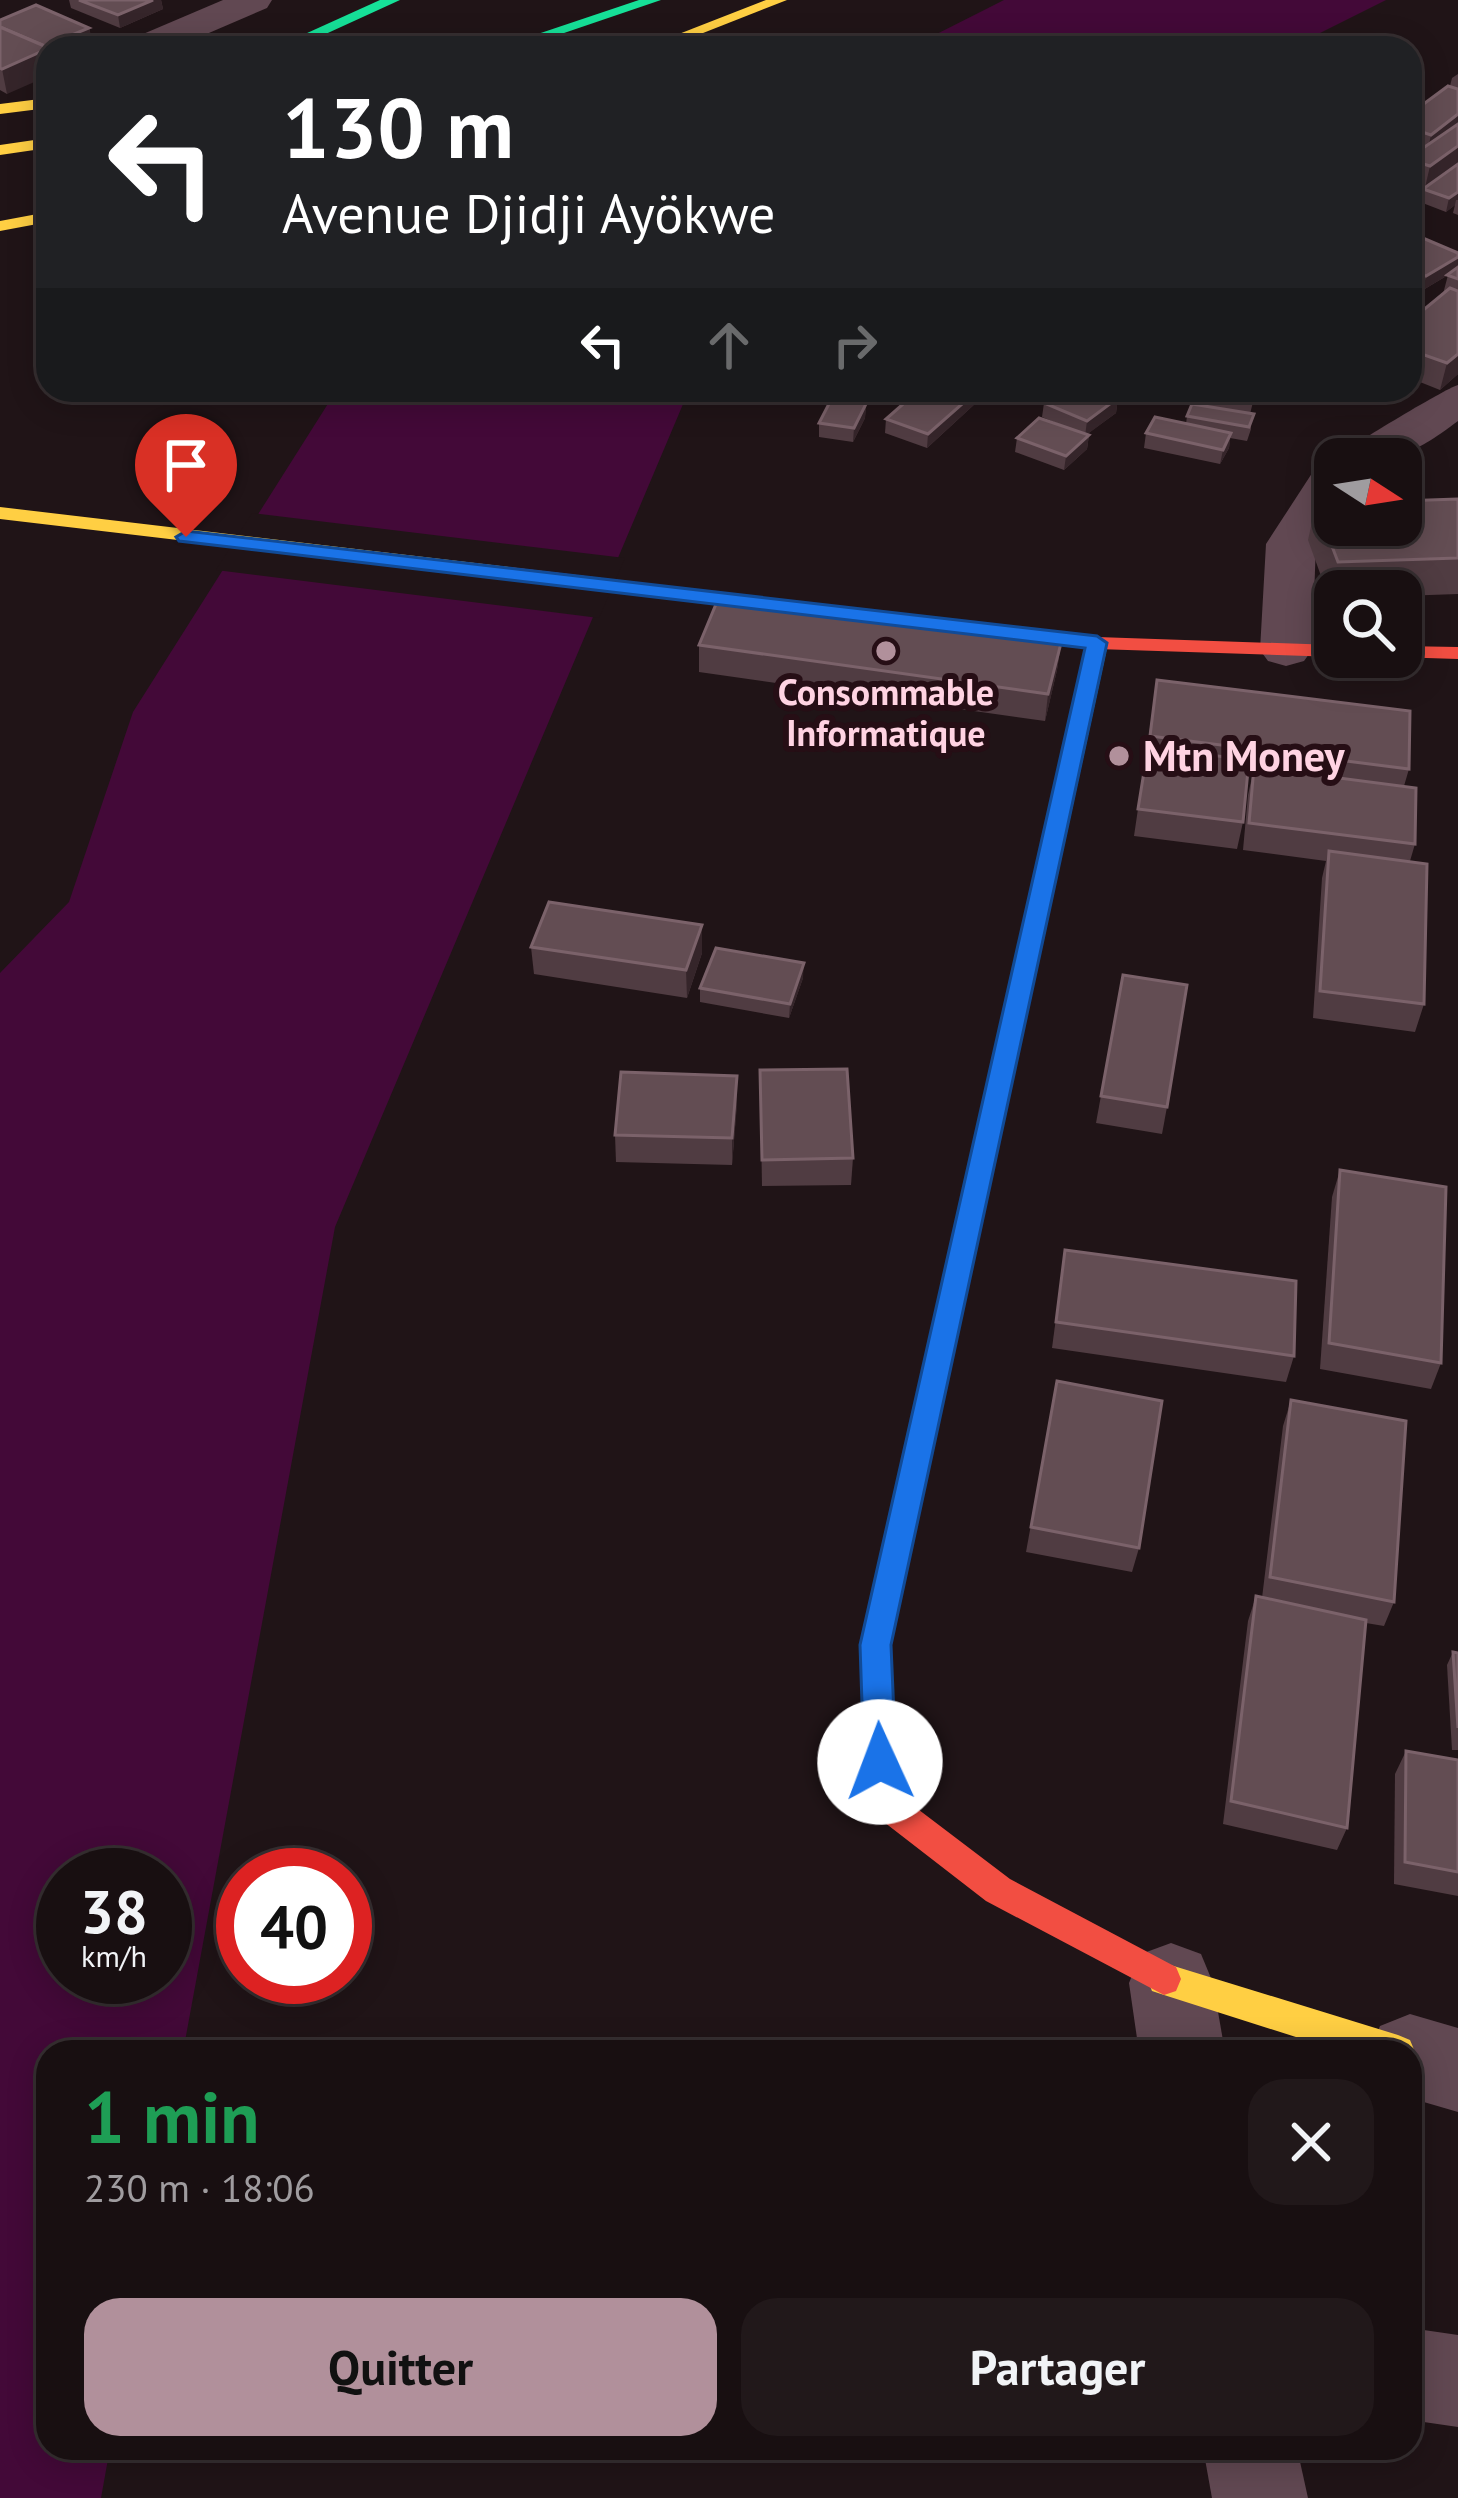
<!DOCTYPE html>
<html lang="fr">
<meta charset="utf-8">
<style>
body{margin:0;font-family:"PT Sans",sans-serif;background:#21181a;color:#f1f3f6;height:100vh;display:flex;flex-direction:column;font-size:45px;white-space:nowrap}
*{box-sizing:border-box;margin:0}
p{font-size:39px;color:#9f9c9f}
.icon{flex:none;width:66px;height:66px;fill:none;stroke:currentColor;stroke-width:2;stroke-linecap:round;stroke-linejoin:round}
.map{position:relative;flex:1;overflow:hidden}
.side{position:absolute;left:36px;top:2040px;width:1386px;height:420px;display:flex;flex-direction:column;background:#180f11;border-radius:36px;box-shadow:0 6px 30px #0003,0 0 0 3px #362f31}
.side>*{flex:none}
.top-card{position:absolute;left:36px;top:36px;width:1386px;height:366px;border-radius:36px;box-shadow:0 6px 30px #0003,0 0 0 3px #362f31;background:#202124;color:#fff;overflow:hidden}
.needle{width:78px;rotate:102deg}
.fabs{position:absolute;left:1314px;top:438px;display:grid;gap:24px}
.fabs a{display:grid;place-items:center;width:108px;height:108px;border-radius:24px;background:#180f11;box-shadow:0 6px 30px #0003,0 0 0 3px #362f31;font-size:60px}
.speed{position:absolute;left:36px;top:1848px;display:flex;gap:24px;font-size:60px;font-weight:700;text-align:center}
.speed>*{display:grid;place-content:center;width:156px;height:156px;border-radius:50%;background:#180f11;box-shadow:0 6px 30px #0003,0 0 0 3px #362f31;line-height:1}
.speed small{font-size:30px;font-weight:400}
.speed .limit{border:18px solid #d22;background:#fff;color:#111}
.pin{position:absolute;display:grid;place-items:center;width:102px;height:102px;color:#fff;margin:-123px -51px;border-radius:50% 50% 50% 0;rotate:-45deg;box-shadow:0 0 12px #0007}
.pin .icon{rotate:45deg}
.me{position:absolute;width:132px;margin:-66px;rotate:358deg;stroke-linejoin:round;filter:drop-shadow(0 0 9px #0008)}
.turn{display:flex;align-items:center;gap:42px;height:252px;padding:0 48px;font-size:54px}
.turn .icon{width:156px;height:156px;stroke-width:2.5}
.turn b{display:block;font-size:84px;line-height:102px}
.lanes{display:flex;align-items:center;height:114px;padding:0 48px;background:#0003;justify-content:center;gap:60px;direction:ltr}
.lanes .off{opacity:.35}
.round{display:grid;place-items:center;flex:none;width:126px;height:126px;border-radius:36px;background:#21181a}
.summary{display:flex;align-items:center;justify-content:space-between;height:204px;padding:0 48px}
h1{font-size:72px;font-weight:600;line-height:90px;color:#1e9e55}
.primary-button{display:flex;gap:24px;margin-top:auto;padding:24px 48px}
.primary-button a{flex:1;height:138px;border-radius:36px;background:#b1909b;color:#111;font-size:48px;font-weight:600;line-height:138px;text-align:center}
.primary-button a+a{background:#21181a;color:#f1f3f6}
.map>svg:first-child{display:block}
.water{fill:#430938;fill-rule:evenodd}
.pier{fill:#201417}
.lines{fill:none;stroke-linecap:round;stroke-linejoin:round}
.street{fill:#614852;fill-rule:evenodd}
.fast{fill:#16e098;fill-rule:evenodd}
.slow{fill:#ffcf43;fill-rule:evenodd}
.jam{fill:#f24e42;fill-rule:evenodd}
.wall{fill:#503c42}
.shaded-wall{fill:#35252a}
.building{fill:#634d53;stroke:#7b626a;stroke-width:3}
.route{fill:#1a73e8;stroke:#114b97;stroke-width:3}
.poi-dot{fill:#b1909b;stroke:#260e15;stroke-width:4.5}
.labels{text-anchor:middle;stroke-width:12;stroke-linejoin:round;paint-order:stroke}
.far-poi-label{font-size:36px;font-weight:bold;fill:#ffd3e2;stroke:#260e15}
.poi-label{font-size:42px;font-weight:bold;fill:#ffd3e2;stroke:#260e15;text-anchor:start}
</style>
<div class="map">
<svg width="1458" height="2498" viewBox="0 0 1458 2498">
<rect width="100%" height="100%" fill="#201417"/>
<g class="water">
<path d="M 1004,0 L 1386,0 L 1290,48 L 909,48 Z"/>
<path d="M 345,390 L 689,390 L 335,1227 L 183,2052 L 48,2052 L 48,2448 L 110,2448 L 101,2498 L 0,2498 L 0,973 L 69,902 L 133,712 L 331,399 ZM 63,1875 L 165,1875 L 165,1977 L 63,1977 Z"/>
</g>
<path class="pier" d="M 252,513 L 625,558 L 599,618 L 216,570 Z"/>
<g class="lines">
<g class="street">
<path d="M 223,0 L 272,0 L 267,8 L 174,48 L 123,48 L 129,40 Z"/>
<path d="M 1458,385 L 1458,421 C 1409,458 1396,459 1335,459 C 1341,451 1446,388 1458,385 Z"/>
<path d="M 1335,460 L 1335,513 L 1316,544 L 1312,650 L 1304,661 L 1286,666 L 1268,661 L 1260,650 L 1266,544 L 1318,464 Z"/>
<path d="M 1171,1943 L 1201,1954 L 1213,1983 L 1225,2052 L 1139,2052 L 1129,1983 L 1141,1954 Z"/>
<path d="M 1410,2014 L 1458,2028 L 1458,2112 L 1410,2098 L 1410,2052 L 1369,2052 L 1380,2026 Z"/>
<path d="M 1410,2328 L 1458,2335 L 1458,2427 L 1410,2420 Z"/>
<path d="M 1203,2448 L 1297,2448 L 1308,2498 L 1212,2498 Z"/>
</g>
<g class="fast">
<path d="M 380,0 L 400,0 L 295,48 L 274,48 Z"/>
<path d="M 639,0 L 661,0 L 520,48 L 496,48 Z"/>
<path d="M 1097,637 L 1108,643 L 959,1331 L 955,1339 L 935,1339 L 931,1331 L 1086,643 Z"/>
</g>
<g class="slow">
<path d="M 766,0 L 787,0 L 665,48 L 643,48 Z"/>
<path d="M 48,98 L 48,108 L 0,114 L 0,104 Z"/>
<path d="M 48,138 L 48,148 L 0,155 L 0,145 Z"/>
<path d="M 48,212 L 48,222 L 0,231 L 0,221 Z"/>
<path d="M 0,507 L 509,567 L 519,573 L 509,579 L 0,519 Z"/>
<path d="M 1164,1963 L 1398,2035 L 1410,2040 L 1415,2052 L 1410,2064 L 1410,2052 L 1343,2052 L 1164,1995 L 1152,1991 L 1147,1979 L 1152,1967 Z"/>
</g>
<g class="jam">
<path d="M 509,567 L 1097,637 L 1335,645 L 1336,657 L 1097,649 L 502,577 L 502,569 Z"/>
<path d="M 1401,646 L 1458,647 L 1458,659 L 1395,657 L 1401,657 Z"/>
<path d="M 945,1320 L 955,1323 L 959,1331 L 891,1645 L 898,1794 L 1010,1879 L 1176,1967 L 1181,1979 L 1176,1991 L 1164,1995 L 986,1901 L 871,1812 L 866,1801 L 861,1645 L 931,1331 L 935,1323 Z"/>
</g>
</g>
<g class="wall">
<path d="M 69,0 L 161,0 L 163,9 L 120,28 L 71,8 Z"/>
<path d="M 0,20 L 89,28 L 92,40 L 74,48 L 48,48 L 7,94 L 0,90 Z"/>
<path d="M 1458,74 L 1458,215 L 1453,213 L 1455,205 L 1446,212 L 1420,202 L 1422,191 L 1410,187 L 1410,157 L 1425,147 L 1410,143 L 1410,114 L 1450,86 L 1452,78 Z"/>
<path d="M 1410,234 L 1458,253 L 1458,374 L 1440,390 L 1410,378 L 1410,321 L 1443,294 L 1448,275 L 1423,290 L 1410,284 Z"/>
<path d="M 919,390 L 990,390 L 927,448 L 885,433 L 886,419 Z"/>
<path d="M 1142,390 L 1184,390 L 1184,393 L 1168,402 Z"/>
<path d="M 1200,390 L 1256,390 L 1250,414 L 1251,429 L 1247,441 L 1230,438 L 1229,448 L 1220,464 L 1144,448 L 1146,433 L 1186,424 L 1187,416 L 1197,405 Z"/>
<path d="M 1118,398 L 1116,413 L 1087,434 L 1089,435 L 1087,449 L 1064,470 L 1015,452 L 1017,438 L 1064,426 L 1042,417 L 1044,403 Z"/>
<path d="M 866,404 L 865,418 L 853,442 L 819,437 L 819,423 Z"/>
<path d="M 1458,499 L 1458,594 L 1401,596 L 1401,591 L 1335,591 L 1335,598 L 1329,598 L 1308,540 L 1316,504 Z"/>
<path d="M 1061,643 L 1057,670 L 1045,721 L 699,672 L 699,645 Z"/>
<path d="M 1157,680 L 1409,769 L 1404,786 L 1415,844 L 1410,861 L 1424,1004 L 1415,1032 L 1313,1018 L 1322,878 L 1326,861 L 1243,850 L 1248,795 L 1252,777 L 1247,776 L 1243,822 L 1237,849 L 1134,836 Z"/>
<path d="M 531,947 L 702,953 L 687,998 L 534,974 Z"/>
<path d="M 1123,975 L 1167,1107 L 1162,1134 L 1096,1123 Z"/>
<path d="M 803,978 L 789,1018 L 700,1002 L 700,988 Z"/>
<path d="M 760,1070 L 853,1158 L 851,1185 L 762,1186 Z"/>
<path d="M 737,1103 L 732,1165 L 616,1162 L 615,1135 Z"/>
<path d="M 1340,1170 L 1441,1363 L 1431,1389 L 1320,1369 L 1332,1197 Z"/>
<path d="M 1065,1250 L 1294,1356 L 1286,1382 L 1052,1348 Z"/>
<path d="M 1057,1381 L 1139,1548 L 1132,1572 L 1026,1552 Z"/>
<path d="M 1291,1400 L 1394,1602 L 1384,1626 L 1366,1623 L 1347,1828 L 1337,1850 L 1223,1824 L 1248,1621 L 1256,1596 L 1262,1598 L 1283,1426 Z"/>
<path d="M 1453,1652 L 1458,1653 L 1458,1750 L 1452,1750 L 1447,1665 Z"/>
<path d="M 1406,1751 L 1458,1760 L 1458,1896 L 1394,1884 L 1395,1774 Z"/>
</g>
<g class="shaded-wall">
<path d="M 153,0 L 161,0 L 163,9 L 120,28 L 118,15 Z"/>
<path d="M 89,28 L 92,40 L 74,48 L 48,48 L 48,76 L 7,94 L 2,69 L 42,48 Z"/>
<path d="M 1458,114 L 1458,125 L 1428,148 L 1431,135 Z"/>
<path d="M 1458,146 L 1458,167 L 1424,192 L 1430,166 Z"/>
<path d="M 1458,192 L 1458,200 L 1456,200 L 1455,205 L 1446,212 L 1449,198 Z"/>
<path d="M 1416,197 L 1413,210 L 1410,213 L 1410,202 Z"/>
<path d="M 1458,257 L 1458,269 L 1423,290 L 1426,276 Z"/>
<path d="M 1458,354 L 1458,374 L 1440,390 L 1447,363 Z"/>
<path d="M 978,390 L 990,390 L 927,448 L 928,434 Z"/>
<path d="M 1170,390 L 1184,390 L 1184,393 L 1168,402 Z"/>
<path d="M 1118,398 L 1116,413 L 1085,436 L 1087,421 Z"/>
<path d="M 866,404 L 865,418 L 853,442 L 854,428 Z"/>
<path d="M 1231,433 L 1229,448 L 1220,464 L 1223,450 Z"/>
<path d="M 1089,435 L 1087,449 L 1064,470 L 1066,456 Z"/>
<path d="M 1061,643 L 1057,670 L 1045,721 L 1048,694 Z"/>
<path d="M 702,925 L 702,953 L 687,998 L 686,970 Z"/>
<path d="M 804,963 L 803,978 L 789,1018 L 790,1004 Z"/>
<path d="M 737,1076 L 737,1103 L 732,1165 L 732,1138 Z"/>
</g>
<g class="building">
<path d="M 79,0 L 153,0 L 118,15 Z"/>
<path d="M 36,5 L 89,28 L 45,46 L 0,27 L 0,20 Z"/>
<path d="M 0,27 L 49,48 L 2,69 L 0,68 Z"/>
<path d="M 1448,86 L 1458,89 L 1458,114 L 1431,135 L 1410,128 L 1410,114 Z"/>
<path d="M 1458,124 L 1458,146 L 1430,166 L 1410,160 L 1410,157 Z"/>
<path d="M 1458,164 L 1458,192 L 1449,198 L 1423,189 Z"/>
<path d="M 1411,233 L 1458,253 L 1458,257 L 1426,276 L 1410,269 Z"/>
<path d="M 1458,267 L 1458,279 L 1447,275 Z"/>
<path d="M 1450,288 L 1458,291 L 1458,354 L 1447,363 L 1410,350 L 1410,321 Z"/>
<path d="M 919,390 L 978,390 L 928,434 L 886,419 Z"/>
<path d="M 1063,390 L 1097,390 L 1118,398 L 1087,421 L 1044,403 Z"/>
<path d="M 1200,390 L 1256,390 L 1252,402 L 1198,395 Z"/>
<path d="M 832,398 L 866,404 L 854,428 L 819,423 Z"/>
<path d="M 1192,404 L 1254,414 L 1249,427 L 1187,416 Z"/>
<path d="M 1155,417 L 1231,433 L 1223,450 L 1146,433 Z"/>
<path d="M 1039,418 L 1089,435 L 1066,456 L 1017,438 Z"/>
<path d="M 1458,499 L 1458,558 L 1338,562 L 1316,504 L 1335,503 L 1335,525 L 1401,525 L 1401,501 Z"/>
<path d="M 719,597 L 1061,643 L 1048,694 L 699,645 Z"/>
<path d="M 1157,680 L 1410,711 L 1409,769 L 1150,736 Z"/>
<path d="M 1148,747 L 1249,760 L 1243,822 L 1138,809 Z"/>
<path d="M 1254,767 L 1416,788 L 1415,844 L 1249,823 Z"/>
<path d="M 1329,851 L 1427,864 L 1424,1004 L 1320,991 Z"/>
<path d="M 549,902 L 702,925 L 686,970 L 531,947 Z"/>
<path d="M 716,948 L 804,963 L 790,1004 L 700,988 Z"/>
<path d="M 1123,975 L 1187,985 L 1167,1107 L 1101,1096 Z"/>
<path d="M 847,1069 L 853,1158 L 762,1160 L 760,1070 Z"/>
<path d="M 621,1072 L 737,1076 L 732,1138 L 615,1135 Z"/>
<path d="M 1340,1170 L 1446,1187 L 1441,1363 L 1329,1343 Z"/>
<path d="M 1065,1250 L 1296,1281 L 1294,1356 L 1056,1322 Z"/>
<path d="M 1057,1381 L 1162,1401 L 1139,1548 L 1031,1527 Z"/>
<path d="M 1291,1400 L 1406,1421 L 1394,1602 L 1270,1577 Z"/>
<path d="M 1256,1596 L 1366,1620 L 1347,1828 L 1231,1801 Z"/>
<path d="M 1453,1652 L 1458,1653 L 1458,1728 Z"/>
<path d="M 1406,1751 L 1458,1760 L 1458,1872 L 1405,1862 Z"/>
</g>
<path class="route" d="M 186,531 L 1097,636 L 1107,643 L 891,1645 L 896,1762 L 892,1772 L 880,1777 L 869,1772 L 864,1762 L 860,1645 L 1085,648 L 179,541 L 176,537 Z"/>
<g class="poi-dot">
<circle cx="886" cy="651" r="12"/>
<circle cx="1119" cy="756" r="12"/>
</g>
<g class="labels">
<g class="far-poi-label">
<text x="886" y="705">Consommable<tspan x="886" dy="41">Informatique</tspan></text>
</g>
<g class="poi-label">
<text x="1143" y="771">Mtn Money</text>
</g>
</g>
</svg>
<div class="fabs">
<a><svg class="needle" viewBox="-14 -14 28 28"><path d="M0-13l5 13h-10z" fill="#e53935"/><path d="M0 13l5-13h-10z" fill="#9f9c9f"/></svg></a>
<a><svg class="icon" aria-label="search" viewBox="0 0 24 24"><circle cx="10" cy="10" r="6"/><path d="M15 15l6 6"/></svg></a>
</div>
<div class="speed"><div>38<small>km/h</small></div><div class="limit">40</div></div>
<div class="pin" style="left:186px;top:537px;background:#d93025"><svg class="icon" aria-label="arrive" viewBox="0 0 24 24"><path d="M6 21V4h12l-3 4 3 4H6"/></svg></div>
<svg class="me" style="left:880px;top:1762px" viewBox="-20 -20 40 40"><circle r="19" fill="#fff"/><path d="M0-13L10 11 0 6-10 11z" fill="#1a73e8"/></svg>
<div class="top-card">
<div class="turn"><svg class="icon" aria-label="left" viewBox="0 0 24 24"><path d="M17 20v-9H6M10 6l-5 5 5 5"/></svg><div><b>130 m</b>Avenue Djidji Ayökwe</div></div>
<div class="lanes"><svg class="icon" aria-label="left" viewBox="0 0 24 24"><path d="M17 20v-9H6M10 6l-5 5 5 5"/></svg><svg class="icon off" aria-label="ahead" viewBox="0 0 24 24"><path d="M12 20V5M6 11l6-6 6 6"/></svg><svg class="icon off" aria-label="right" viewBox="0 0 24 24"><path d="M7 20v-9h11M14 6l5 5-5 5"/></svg></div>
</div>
<section class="side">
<div class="summary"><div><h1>1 min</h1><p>230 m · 18:06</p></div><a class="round"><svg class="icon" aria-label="close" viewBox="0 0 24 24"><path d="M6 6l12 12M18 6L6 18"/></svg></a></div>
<div class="primary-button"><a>Quitter</a><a>Partager</a></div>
</section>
</div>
